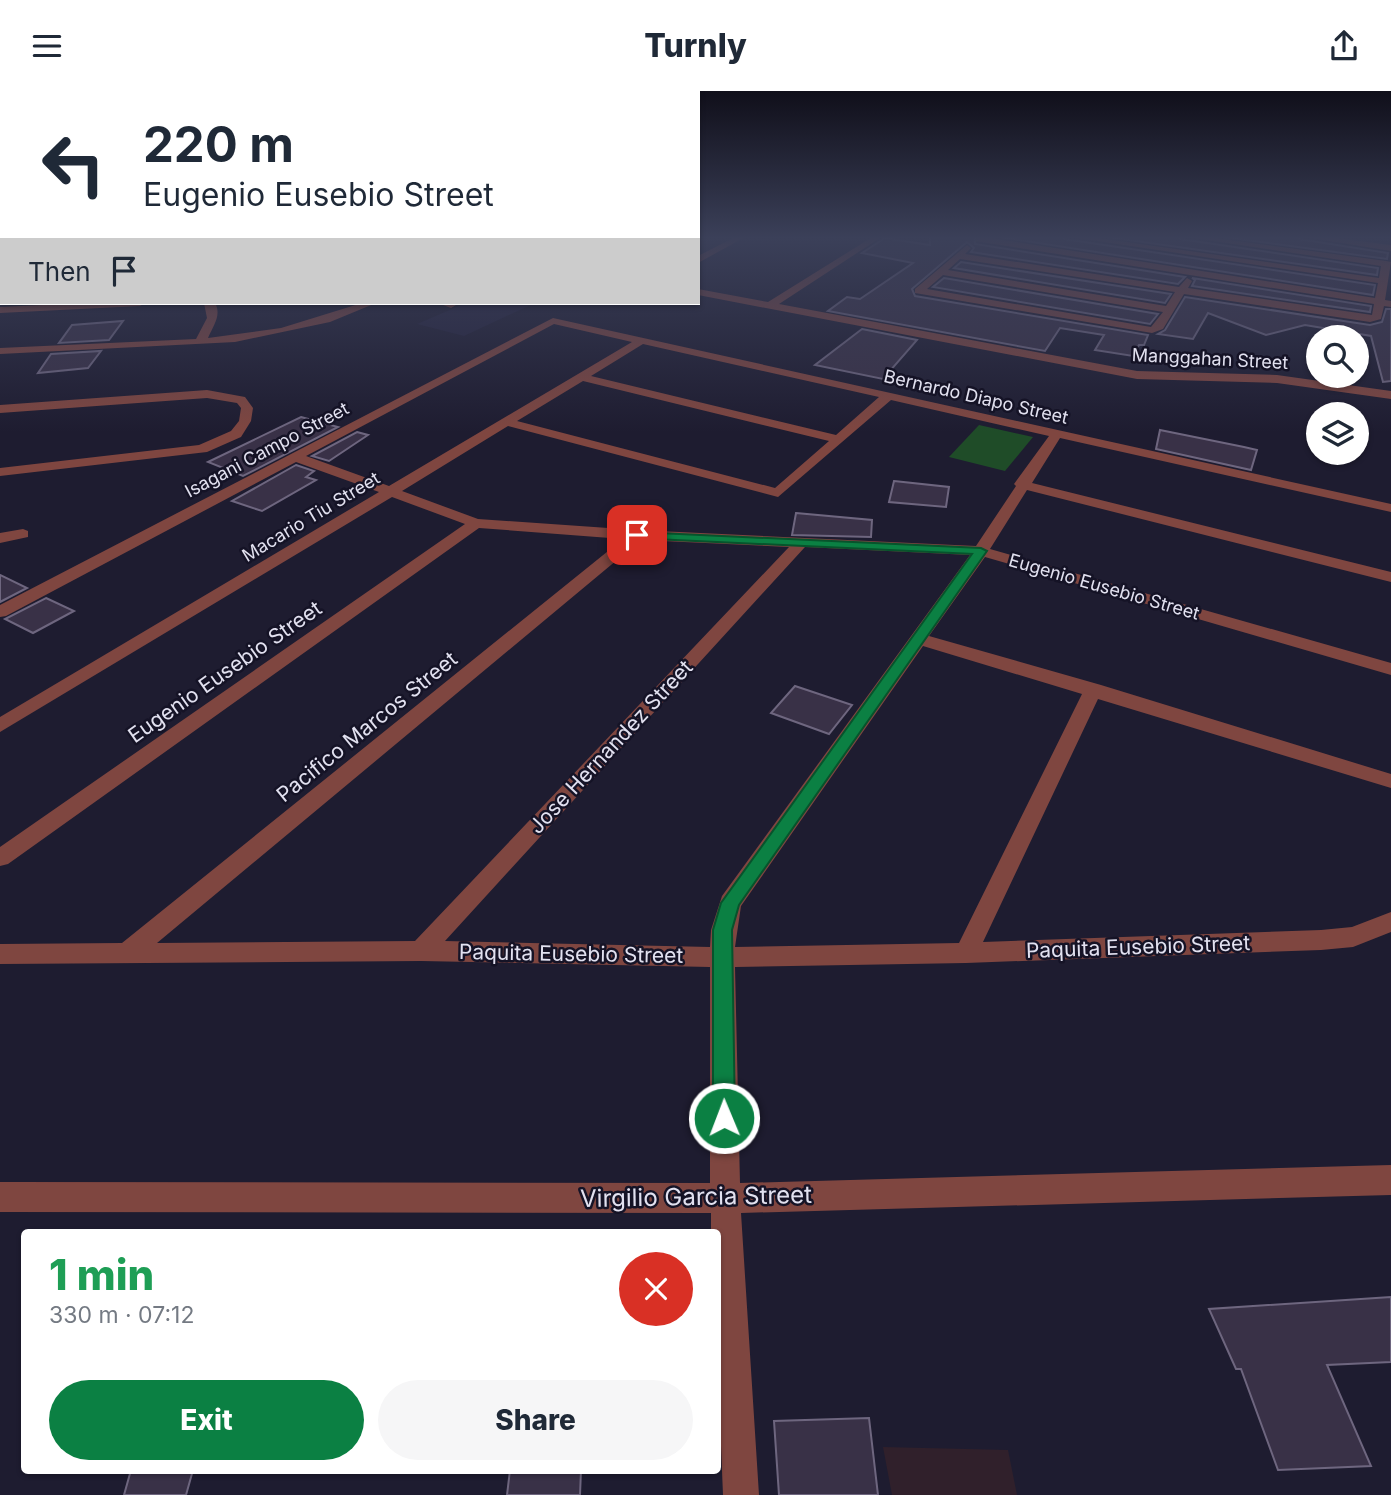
<!DOCTYPE html>
<meta charset="utf-8">
<style>
body{margin:0;font-family:Inter,sans-serif;background:#f6f6f7;color:#1f2937;height:100vh;display:flex;flex-direction:column;font-size:26px;white-space:nowrap}
*{box-sizing:border-box;margin:0}
p{font-size:23px;color:#747a83}
.icon{flex:none;width:38px;height:38px;fill:none;stroke:currentColor;stroke-width:2;stroke-linecap:round;stroke-linejoin:round}
.map{position:relative;flex:1;overflow:hidden}
.drawer{position:absolute;left:21px;top:1138px;width:700px;height:245px;display:flex;flex-direction:column;background:#fff;border-radius:7px;box-shadow:0 2px 5px #0004}
.drawer>*{flex:none}
.banner{position:absolute;left:0px;top:0px;width:700px;height:214px;box-shadow:0 2px 5px #0004;background:#fff;color:#1f2937;overflow:hidden}
.controls{position:absolute;left:1306px;top:234px;display:grid;gap:14px}
.controls a{display:grid;place-items:center;width:63px;height:63px;border-radius:50%;background:#fff;box-shadow:0 2px 5px #0004;font-size:35px}
.pin{position:absolute;display:grid;place-items:center;width:60px;height:60px;color:#fff;margin:-30px;border-radius:14px;box-shadow:0 4px 10px #0006}
.me{position:absolute;width:77px;margin:-38px;rotate:359deg;stroke-linejoin:round;filter:drop-shadow(0 0 5px #0008)}
.turn{display:flex;align-items:center;gap:24px;height:147px;padding:0 28px;font-size:32px}
.turn .icon{width:91px;height:91px;stroke-width:2.5}
.turn b{display:block;font-size:49px;line-height:60px}
.then{display:flex;align-items:center;height:66px;padding:0 28px;background:#0003;gap:14px;font-size:26px}
.round{display:grid;place-items:center;flex:none;width:74px;height:74px;border-radius:37px;background:#f6f6f7}
.headline{display:flex;align-items:center;justify-content:space-between;height:119px;padding:0 28px}
h1{font-size:42px;font-weight:800;line-height:52px;color:#1e9e55}
.cta{display:flex;gap:14px;margin-top:auto;padding:14px 28px}
.cta a{flex:1;height:80px;border-radius:42px;background:#0b8043;color:#fff;font-size:28px;font-weight:800;line-height:80px;text-align:center}
.cta a+a{background:#f6f6f7;color:#1f2937}
header{display:flex;justify-content:space-between;align-items:center;height:91px;padding:0 28px;background:#fff;font-size:32px;font-weight:800}
.map>svg:first-child{display:block}
.built{fill:#24223c}
.medical{fill:#30202b}
.green{fill:#1f4c28}
.building{fill:#393147;stroke:#6e667f;stroke-width:2}
.lines{fill:none;stroke-linecap:round;stroke-linejoin:round}
.minor{fill:#7f4640;fill-rule:evenodd}
.route{fill:#0b8043;stroke:#07532c;stroke-width:2}
.labels{text-anchor:middle;stroke-width:5;stroke-linejoin:round;paint-order:stroke}
.far-street-label{font-size:18px;fill:#e2e1f0;stroke:#151326}
.street-label{font-size:21px;fill:#e2e1f0;stroke:#151326}
.near-street-label{font-size:24px;fill:#e2e1f0;stroke:#151326}
</style>
<header><svg class="icon" aria-label="menu" viewBox="0 0 24 24"><path d="M4 6h16M4 12h16M4 18h16"/></svg>Turnly<svg class="icon" aria-label="share" viewBox="0 0 24 24"><path d="M12 15V3M7 8l5-5 5 5M5 13v7h14v-7"/></svg></header>
<div class="map">
<svg width="1391" height="1404" viewBox="0 0 1391 1404">
<rect width="100%" height="100%" fill="#1e1c30"/>
<path class="built" d="M 466,212 L 535,212 L 464,245 L 417,233 Z"/>
<path class="medical" d="M 883,1356 L 1008,1359 L 1017,1404 L 892,1404 Z"/>
<path class="green" d="M 979,334 L 1033,346 L 1005,380 L 949,366 Z"/>
<g class="building">
<path d="M 930,145 L 975,145 L 975,153 L 1185,186 L 1178,193 L 971,161 L 974,157 L 967,151 L 912,198 L 915,205 L 1148,244 L 1144,254 L 1139,254 L 1133,265 L 1095,259 L 1104,244 L 1060,237 L 1045,260 L 828,220 L 847,206 L 860,208 L 913,172 L 862,162 L 885,147 L 930,154 Z"/>
<path d="M 993,145 L 1061,145 L 1064,148 L 1375,194 L 1373,204 Z"/>
<path d="M 1100,145 L 1177,145 L 1180,148 L 1378,177 L 1377,184 Z"/>
<path d="M 1217,145 L 1296,145 L 1299,148 L 1388,162 L 1387,168 Z"/>
<path d="M 961,171 L 1171,203 L 1165,212 L 954,177 Z"/>
<path d="M 944,187 L 1158,223 L 1150,233 L 933,196 Z"/>
<path d="M 1192,187 L 1371,215 L 1370,221 L 1192,195 L 1195,189 Z"/>
<path d="M 1185,206 L 1370,234 L 1382,231 L 1386,218 L 1391,218 L 1391,290 L 1383,291 L 1371,245 L 1305,234 L 1266,244 L 1208,222 L 1193,248 L 1158,243 L 1165,239 Z"/>
<path d="M 123,230 L 109,249 L 59,252 L 72,234 Z"/>
<path d="M 862,238 L 917,249 L 883,288 L 815,274 Z"/>
<path d="M 101,260 L 88,277 L 38,282 L 51,263 Z"/>
<path d="M 301,326 L 338,336 L 243,385 L 208,371 Z"/>
<path d="M 1160,339 L 1244,356 L 1257,359 L 1251,379 L 1156,358 Z"/>
<path d="M 357,341 L 368,344 L 329,370 L 312,365 Z"/>
<path d="M 296,374 L 314,380 L 306,386 L 316,389 L 262,420 L 232,410 Z"/>
<path d="M 894,390 L 949,396 L 946,416 L 889,411 Z"/>
<path d="M 796,422 L 872,429 L 871,446 L 792,444 Z"/>
<path d="M 0,484 L 27,497 L 0,511 Z"/>
<path d="M 46,507 L 74,520 L 33,542 L 5,528 Z"/>
<path d="M 795,595 L 852,614 L 829,643 L 771,622 Z"/>
<path d="M 1391,1206 L 1391,1271 L 1327,1274 L 1371,1375 L 1278,1379 L 1241,1278 L 1236,1278 L 1209,1218 Z"/>
<path d="M 869,1327 L 878,1404 L 779,1404 L 774,1330 Z"/>
<path d="M 131,1379 L 193,1379 L 186,1404 L 124,1404 Z"/>
<path d="M 510,1379 L 581,1379 L 580,1404 L 507,1404 Z"/>
</g>
<g class="lines">
<g class="minor">
<path d="M 737,145 L 747,145 L 698,172 L 698,165 Z"/>
<path d="M 874,145 L 883,145 L 779,213 L 1137,280 L 1277,284 L 1391,300 L 1391,308 L 1277,292 L 1137,288 L 698,204 L 698,198 L 768,211 Z"/>
<path d="M 978,145 L 1375,207 L 1378,192 L 1064,145 L 1084,145 L 1379,187 L 1381,175 L 1180,145 L 1200,145 L 1386,170 L 1391,171 L 1385,209 L 1391,210 L 1391,216 L 1384,215 L 1381,228 L 1370,231 L 1184,203 L 1163,238 L 1152,242 L 915,202 L 915,198 L 967,154 L 971,157 L 965,163 L 1179,196 L 1187,187 L 1192,190 L 1188,197 L 1372,224 L 1374,213 L 975,150 ZM 960,168 L 1175,201 L 1166,215 L 948,179 ZM 943,184 L 1163,221 L 1151,236 L 927,198 Z"/>
<path d="M 1299,145 L 1319,145 L 1391,154 L 1391,160 Z"/>
<rect x="0" y="156" width="2" height="6"/>
<path d="M 2,179 L 2,185 L 0,186 L 0,180 Z"/>
<path d="M 84,212 L 145,212 L 140,215 L 0,222 L 0,216 Z"/>
<path d="M 204,212 L 215,212 C 222,224 213,235 208,247 L 281,237 L 362,212 L 376,212 L 330,231 L 235,251 L 0,263 L 0,257 L 196,248 L 207,227 Z"/>
<path d="M 438,212 L 454,212 L 456,214 L 451,217 Z"/>
<path d="M 553,227 L 1391,413 L 1391,421 L 1060,347 L 1032,392 L 1391,481 L 1391,491 L 1027,399 L 990,458 L 1391,572 L 1391,584 L 985,466 L 929,545 L 1101,594 L 1391,683 L 1391,697 L 1098,608 L 983,851 L 1321,839 L 1352,836 L 1391,821 L 1391,841 L 1353,856 L 1321,859 L 966,872 L 735,876 L 740,1092 L 1391,1074 L 1391,1104 L 741,1122 L 759,1404 L 723,1404 L 718,1282 L 718,1141 L 711,1141 L 711,1122 L 0,1121 L 0,1091 L 710,1092 L 710,876 L 421,870 L 0,873 L 0,853 L 122,852 L 623,448 L 479,437 L 8,773 L 0,775 L 0,756 L 465,433 L 392,406 L 0,641 L 0,626 L 379,401 L 296,371 L 6,525 L 0,526 L 0,514 ZM 554,233 L 632,251 L 389,395 L 306,365 ZM 643,253 L 879,306 L 836,344 L 591,285 ZM 583,290 L 829,350 L 775,397 L 517,330 ZM 891,309 L 1049,345 L 1014,393 L 1016,395 L 976,455 L 637,439 L 478,428 L 402,400 L 508,335 L 778,406 ZM 641,449 L 789,456 L 415,850 L 157,852 ZM 805,456 L 970,464 L 722,805 L 711,839 L 710,856 L 445,850 ZM 923,555 L 1082,603 L 959,852 L 735,856 L 741,815 Z"/>
<path d="M 207,299 L 245,306 L 253,317 L 251,330 L 241,346 L 207,361 L 0,385 L 0,377 L 199,354 L 231,340 L 239,330 L 241,317 L 237,312 L 207,307 L 0,322 L 0,314 Z"/>
<path d="M 23,438 L 28,440 L 28,446 L 0,452 L 0,442 Z"/>
</g>
</g>
<linearGradient id="sky" x2="0" y2="1"><stop stop-color="#100f1a"/><stop offset="0.43" stop-color="#3b4059"/><stop offset="1" stop-color="#3b4059" stop-opacity="0"/></linearGradient>
<rect width="1391" height="341" fill="url(#sky)"/>
<path class="route" d="M 637,441 L 981,457 L 987,460 L 739,814 L 732,839 L 735,1027 L 732,1034 L 724,1037 L 717,1034 L 713,1027 L 713,839 L 721,812 L 972,463 L 633,447 L 631,444 Z"/>
<g class="labels">
<g class="far-street-label">
<text transform="translate(1210 268) rotate(3)" y="6">Manggahan Street</text>
<text transform="translate(976 306) rotate(13)" y="6">Bernardo Diapo Street</text>
<text transform="translate(267 359) rotate(-28)" y="6">Isagani Campo Street</text>
<text transform="translate(311 426) rotate(-31)" y="6">Macario Tiu Street</text>
<text transform="translate(1104 496) rotate(16)" y="6">Eugenio Eusebio Street</text>
</g>
<g class="street-label">
<text transform="translate(225 581) rotate(-35)" y="7">Eugenio Eusebio Street</text>
<text transform="translate(367 636) rotate(-39)" y="7">Pacifico Marcos Street</text>
<text transform="translate(611 656) rotate(-47)" y="7">Jose Hernandez Street</text>
<text transform="translate(1138 856) rotate(-2)" y="7">Paquita Eusebio Street</text>
<text transform="translate(571 863) rotate(1)" y="7">Paquita Eusebio Street</text>
</g>
<g class="near-street-label">
<text transform="translate(696 1106) rotate(-1)" y="8">Virgilio Garcia Street</text>
</g>
</g>
</svg>
<div class="controls">
<a><svg class="icon" aria-label="search" viewBox="0 0 24 24"><circle cx="10" cy="10" r="6"/><path d="M15 15l6 6"/></svg></a>
<a><svg class="icon" aria-label="layers" viewBox="0 0 24 24"><path d="M12 4l9 5-9 5-9-5zM3 14l9 5 9-5"/></svg></a>
</div>
<div class="pin" style="left:637px;top:444px;background:#d93025"><svg class="icon" aria-label="arrive" viewBox="0 0 24 24"><path d="M6 21V4h12l-3 4 3 4H6"/></svg></div>
<svg class="me" style="left:724px;top:1027px" viewBox="-20 -20 40 40"><circle r="17" fill="#0b8043" stroke="#fff" stroke-width="3"/><path d="M0-11L8 9 0 5-8 9z" fill="#fff"/></svg>
<div class="banner">
<div class="turn"><svg class="icon" aria-label="left" viewBox="0 0 24 24"><path d="M17 20v-9H6M10 6l-5 5 5 5"/></svg><div><b>220 m</b>Eugenio Eusebio Street</div></div>
<div class="then">Then<svg class="icon" aria-label="arrive" viewBox="0 0 24 24"><path d="M6 21V4h12l-3 4 3 4H6"/></svg></div>
</div>
<section class="drawer">
<div class="headline"><div><h1>1 min</h1><p>330 m · 07:12</p></div><a class="round" style="background:#d93025;color:#fff"><svg class="icon" aria-label="close" viewBox="0 0 24 24"><path d="M6 6l12 12M18 6L6 18"/></svg></a></div>
<div class="cta"><a>Exit</a><a>Share</a></div>
</section>
</div>
